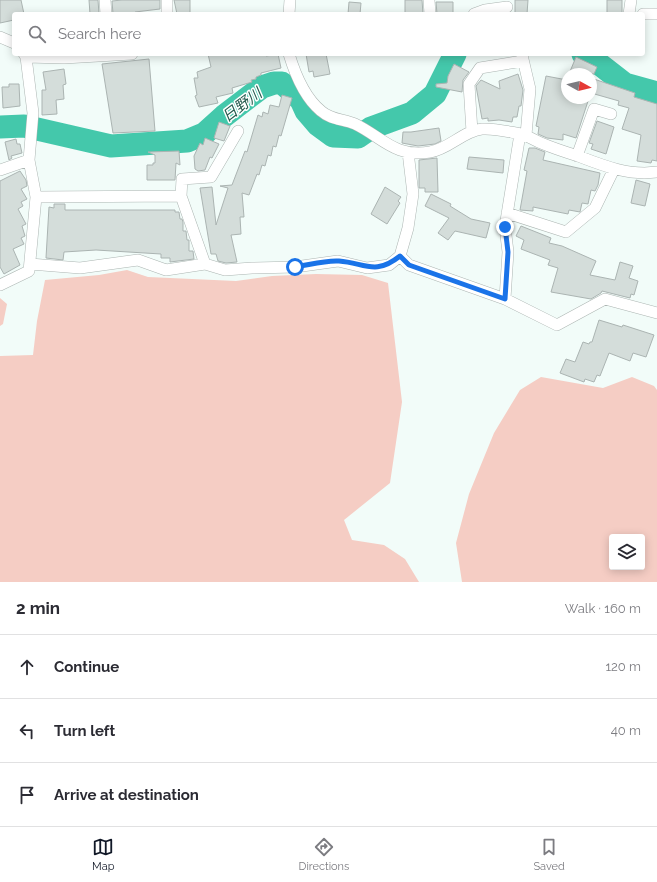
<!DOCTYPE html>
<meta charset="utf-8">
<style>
:root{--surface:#fff;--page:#f7f7f7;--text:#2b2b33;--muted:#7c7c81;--line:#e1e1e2;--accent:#111827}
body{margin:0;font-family:Raleway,"Noto Sans JP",sans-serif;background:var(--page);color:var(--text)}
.controls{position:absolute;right:12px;bottom:12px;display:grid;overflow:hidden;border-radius:4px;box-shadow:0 2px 10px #0003}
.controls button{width:36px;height:36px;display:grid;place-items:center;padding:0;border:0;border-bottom:1px solid var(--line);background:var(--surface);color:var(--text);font:20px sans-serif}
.compass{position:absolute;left:561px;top:68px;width:36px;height:36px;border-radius:50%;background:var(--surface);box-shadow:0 2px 10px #0003;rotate:98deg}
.stop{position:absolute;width:12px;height:12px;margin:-9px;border:3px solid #1a73e8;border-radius:50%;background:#fff}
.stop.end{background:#1a73e8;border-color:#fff;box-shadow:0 1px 4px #0008}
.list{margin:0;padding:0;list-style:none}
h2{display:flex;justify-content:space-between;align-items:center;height:52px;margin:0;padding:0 16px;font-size:17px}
h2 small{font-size:13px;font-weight:400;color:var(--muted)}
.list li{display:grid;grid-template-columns:26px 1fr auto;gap:12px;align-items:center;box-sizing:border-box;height:64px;padding:0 16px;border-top:1px solid var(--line)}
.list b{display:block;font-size:15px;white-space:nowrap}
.list em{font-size:13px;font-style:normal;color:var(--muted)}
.icon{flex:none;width:22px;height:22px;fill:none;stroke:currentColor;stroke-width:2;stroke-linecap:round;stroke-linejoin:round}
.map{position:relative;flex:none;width:657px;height:582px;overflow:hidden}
.search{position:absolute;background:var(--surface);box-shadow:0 2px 10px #0003;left:12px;right:12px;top:12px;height:44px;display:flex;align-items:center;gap:10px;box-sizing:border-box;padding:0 14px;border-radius:4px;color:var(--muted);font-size:15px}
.sheet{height:244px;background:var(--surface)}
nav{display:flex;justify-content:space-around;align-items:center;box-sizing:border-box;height:56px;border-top:1px solid var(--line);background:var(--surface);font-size:11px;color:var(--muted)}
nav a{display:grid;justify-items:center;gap:2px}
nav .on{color:var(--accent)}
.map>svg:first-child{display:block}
</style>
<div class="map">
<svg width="657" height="582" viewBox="0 0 657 582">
<rect width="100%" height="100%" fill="#f2fcf9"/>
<!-- green -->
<path fill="#f5cdc4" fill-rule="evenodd" d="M127,270L148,277L236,281L272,276L316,274L362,275L388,283L402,402L390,483L344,520L352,540L384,545L405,559L419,582H0V356L33,355L37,321L45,280L99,275Z
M0,298L7,304L3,324L0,326Z
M541,377L603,388L632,377L654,386L657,390V582H462L456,543L469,494L494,433L520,390ZM612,537H642V567H612Z"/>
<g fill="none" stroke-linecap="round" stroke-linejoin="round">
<!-- river -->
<path stroke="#44c8ab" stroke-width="23" d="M583,54L598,63L625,84L657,93
M0,127L24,126L111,146L187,141L204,134L224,116L262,87L274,83H282L301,100L306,111L318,125L333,136L358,137L371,128L412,113L435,94L455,54"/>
</g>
<!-- building -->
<path fill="#d4ddda" stroke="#abb4b2" d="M0,0H21L24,14H14V20L0,23Z
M89,0H98L99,14H90Z
M122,0H160V9L135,12L136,14H113L112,1Z
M174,0H190V14H177Z
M405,0H422L423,14H405Z
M515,0H528L527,14H515Z
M607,0H622V13H607Z
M349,2L361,3L360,14H348Z
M436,2H453V13L437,14Z
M208,54H265L266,56L278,54L281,68L261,73V75L256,77V79L251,80L252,82L232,88L233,93L216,97L218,103L199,107L195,96L197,95L194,78H198L197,72L211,67Z
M306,54H326L330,74L314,77L313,71L309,72Z
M576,57L597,67L594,74H569Z
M149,59L155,131L113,133L102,64Z
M454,64L469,72L463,80L462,92L436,87V84L447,83L448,76Z
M64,69L66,84L63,85L64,99L56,100L57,114L42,115V90H46L43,72Z
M518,74L523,90L521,106H519L517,117H513L512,122L499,120L488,121V118L482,119L476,86L481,80L500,89L499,81Z
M546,76L567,80V98H589L576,138L563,134V140L547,138L538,134L539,127L536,126Z
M591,78L635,93L634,97L657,104V161L652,160L651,163L637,161L641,135L622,129L629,108L618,105L619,101L591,93Z
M9,84H19L20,106L3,108L2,87H9Z
M282,95L292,98L281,136L279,135L276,147L273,146L271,156L268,155L265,166L262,165L259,175L257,174L249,195L242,193L244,217H240L241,234L231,235L237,262L226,263L218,261L216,254H211L200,188L212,187L216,225L228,188L220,186L232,185L245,151L247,152L258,115L262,117L263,112L268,114L270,105L279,107Z
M597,121L614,127L606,154L591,149L593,144L589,143Z
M219,122L230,126L224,141L214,138Z
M439,128L441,141L435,144L418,146L402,143L403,132H411Z
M205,138L219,144L212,158L210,157L205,170L198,171L195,169L194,156L200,143L203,145Z
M16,139L17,144H20L22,153L11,156L12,158L9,160L5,142Z
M529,148H535L545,152L543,160L600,173L598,185L595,191L591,190L588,204L582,203L580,212L569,210L568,214L533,207V211L520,210L527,171L524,170Z
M179,151L180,165L176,163L175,180H147V165H153V163H155V155L148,152Z
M469,157L504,160L503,173L467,169Z
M437,158L438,192H425V188H419V160Z
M20,171L26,180L27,186L21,189L27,199L21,202L23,206L18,209L26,224L22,226L25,236L21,238L24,244L13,249L20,265L4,274L0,267V181Z
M636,180L650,184L645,206L631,203Z
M385,187L401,197L398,201L400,203L387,224L371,214Z
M431,194L451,204L450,206L471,219L490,223L486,238L455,231L448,240L438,233L449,218L425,206Z
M54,204H65V210H175V212H179L180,219H182L183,222V231H186L187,240H189V251H193L194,259L170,262V258H161V254L96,250L64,252L63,260L46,258L49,207L54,208Z
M521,226L551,238L549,243L562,246L596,261L590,275L615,280L620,262L633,266L629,278L638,281L634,295L631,294L630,298L602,291L601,293L591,299L551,292L558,268L548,265L550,260L521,249L524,240L516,236Z
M599,320L622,327L623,325L654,335L646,357L633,353L630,361L609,353L600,376L597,375L594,382L585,379L584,382L560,373L566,359L575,362L583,342L589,344L590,342H592Z"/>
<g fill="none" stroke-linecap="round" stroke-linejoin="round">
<!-- minor casing -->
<g stroke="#acb5b2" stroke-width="12">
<path id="minor" d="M105,0L106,14
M167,0V14
M429,0L430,14
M289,14L290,0
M474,14L485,10L507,7
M629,14L631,0
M643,14H657
M0,37L14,43
M24,54L26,57L64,58L132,54
M289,54C295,74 304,97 321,111C331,120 344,119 355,124C382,137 395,158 430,152C449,149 463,131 482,129C495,128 509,132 521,134C528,136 534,140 541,143C553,148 565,152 578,156C604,166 629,176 657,172
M522,55L530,89L526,135
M472,132L469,84L480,68L523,61
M577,156L594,109L611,114
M0,170L29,160
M36,197L181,196
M507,213L566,232L595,208L614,169
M400,256L409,265L505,299L557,325L605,299L657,313
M30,264L80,268L138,260L166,270L205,264L225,270L252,268L295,267L338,261L367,268L389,265L400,256L408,228L413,194L408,152
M205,264L181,196L182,179L211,177L238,131
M0,285L29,271L36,197L29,160L33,113L26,57
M505,299L508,252L505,227L520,134"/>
</g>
<!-- minor -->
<use href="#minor" stroke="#fff" stroke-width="11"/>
</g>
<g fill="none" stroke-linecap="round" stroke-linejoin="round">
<!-- route -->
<path stroke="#1a73e8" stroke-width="5" d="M295,267C309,265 325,260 339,261C365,263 375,276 400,256L409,265L505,299L508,252L505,227"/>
</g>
<g text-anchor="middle" stroke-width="3" stroke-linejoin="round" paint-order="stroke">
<!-- water labels -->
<g font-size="15" font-style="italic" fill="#265b4e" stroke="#fff">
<text transform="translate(242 105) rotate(-37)" y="5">日野川</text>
</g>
</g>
</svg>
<div class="controls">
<button><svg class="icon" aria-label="layers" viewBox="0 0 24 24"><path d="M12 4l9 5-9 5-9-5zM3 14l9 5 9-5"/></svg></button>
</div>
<svg class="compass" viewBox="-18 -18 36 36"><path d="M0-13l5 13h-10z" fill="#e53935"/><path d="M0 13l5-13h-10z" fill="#7c7c81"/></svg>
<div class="stop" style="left:295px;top:267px"></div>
<div class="stop end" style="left:505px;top:227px"></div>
<div class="search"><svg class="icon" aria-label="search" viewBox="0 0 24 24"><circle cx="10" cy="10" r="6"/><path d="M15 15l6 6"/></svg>Search here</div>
</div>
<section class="sheet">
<h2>2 min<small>Walk · 160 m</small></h2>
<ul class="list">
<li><svg class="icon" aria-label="ahead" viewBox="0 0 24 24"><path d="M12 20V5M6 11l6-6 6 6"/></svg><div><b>Continue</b></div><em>120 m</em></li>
<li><svg class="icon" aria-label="left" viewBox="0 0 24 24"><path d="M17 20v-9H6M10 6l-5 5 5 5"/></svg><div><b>Turn left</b></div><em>40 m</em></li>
<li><svg class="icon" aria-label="arrive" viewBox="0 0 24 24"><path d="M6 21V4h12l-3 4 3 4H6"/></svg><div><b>Arrive at destination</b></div></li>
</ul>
</section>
<nav>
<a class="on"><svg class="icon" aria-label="map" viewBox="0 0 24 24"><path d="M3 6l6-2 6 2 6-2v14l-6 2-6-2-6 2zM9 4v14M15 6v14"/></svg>Map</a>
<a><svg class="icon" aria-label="directions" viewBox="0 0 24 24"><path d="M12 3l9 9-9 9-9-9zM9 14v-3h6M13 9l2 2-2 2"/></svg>Directions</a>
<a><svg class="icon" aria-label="saved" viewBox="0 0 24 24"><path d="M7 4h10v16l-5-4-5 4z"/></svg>Saved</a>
</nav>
